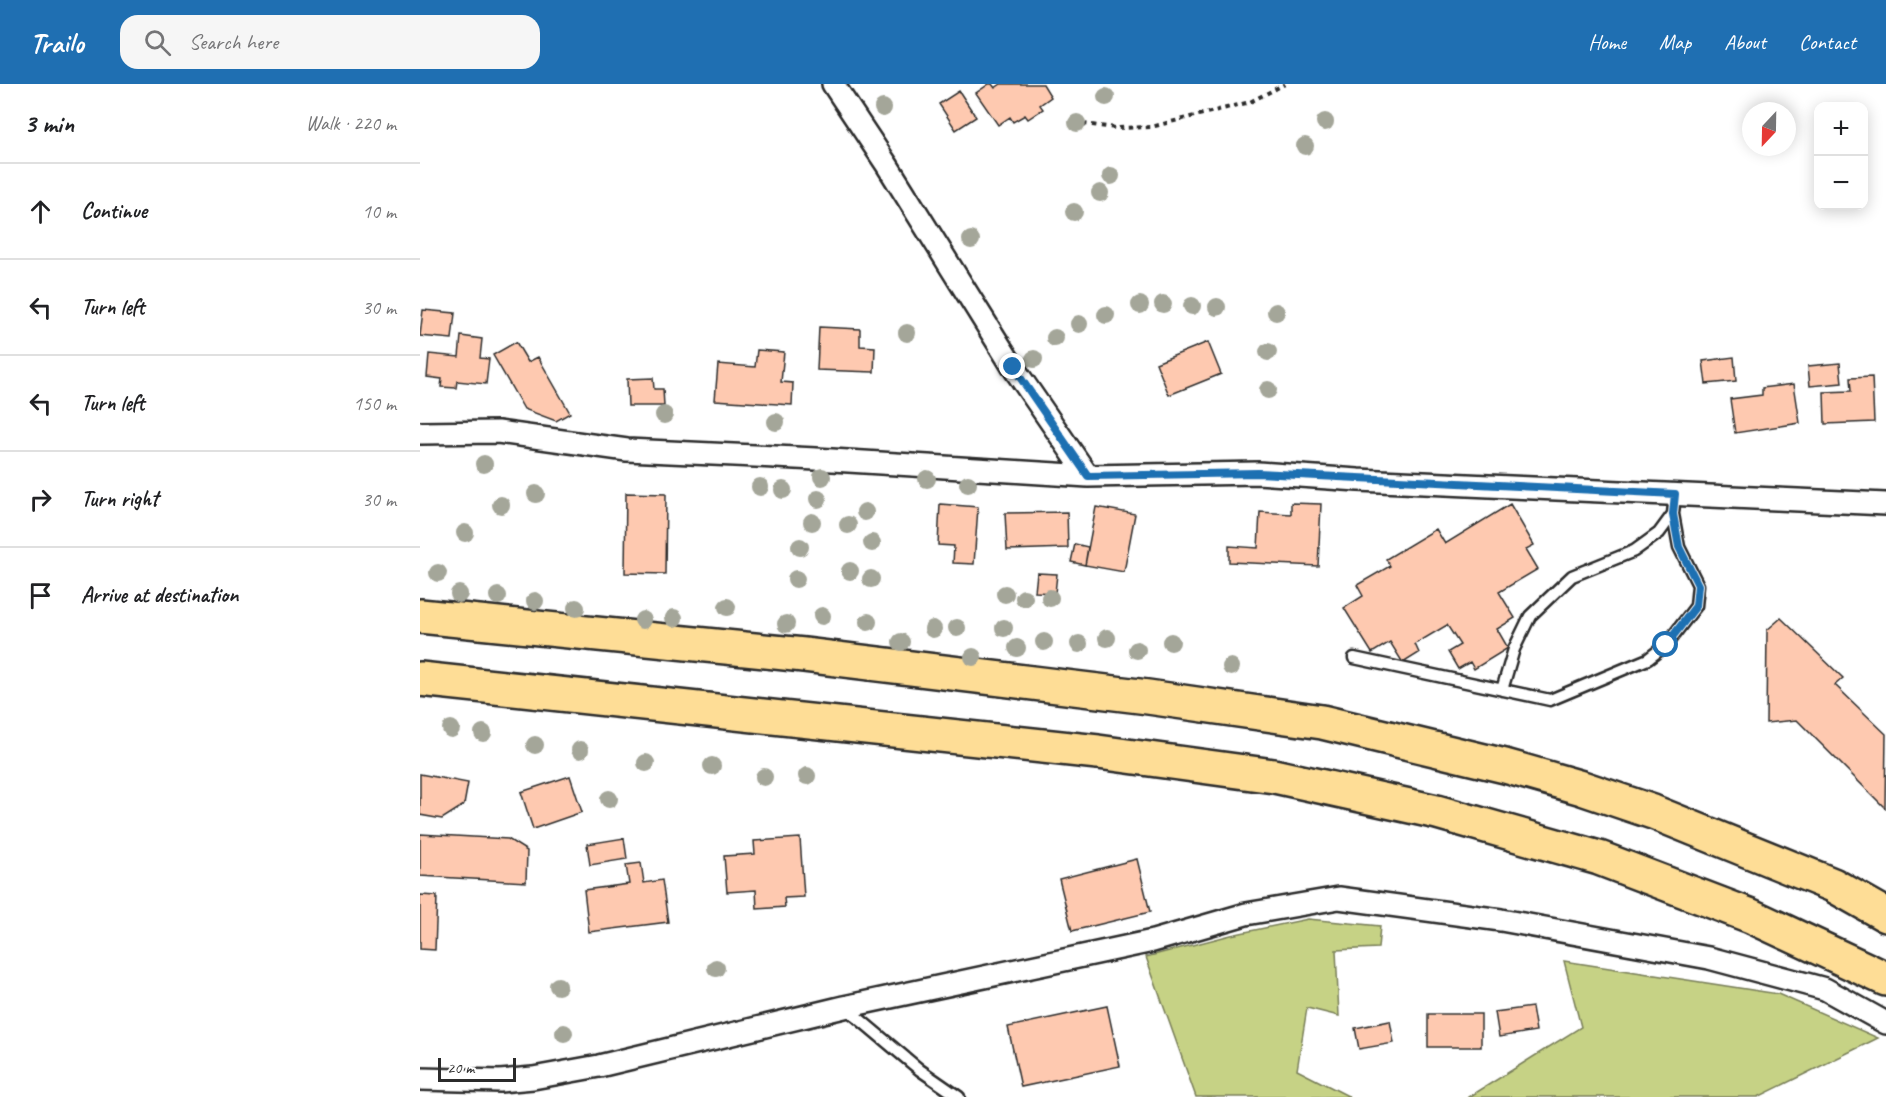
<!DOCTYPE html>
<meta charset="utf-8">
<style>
:root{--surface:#fff;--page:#f6f6f6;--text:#202124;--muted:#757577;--line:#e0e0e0;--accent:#1f6fb2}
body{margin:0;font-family:Caveat,sans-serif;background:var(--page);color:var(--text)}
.controls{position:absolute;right:18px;top:18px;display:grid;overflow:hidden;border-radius:12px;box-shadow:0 3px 15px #0003}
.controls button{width:54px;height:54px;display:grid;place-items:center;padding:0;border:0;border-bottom:2px solid var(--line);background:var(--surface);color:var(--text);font:30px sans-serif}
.compass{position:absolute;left:1322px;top:18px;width:54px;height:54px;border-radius:50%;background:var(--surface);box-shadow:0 3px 15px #0003;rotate:202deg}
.scale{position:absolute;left:18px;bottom:15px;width:78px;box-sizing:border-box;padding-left:6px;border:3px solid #2b2b2b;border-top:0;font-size:16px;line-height:21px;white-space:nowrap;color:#2b2b2b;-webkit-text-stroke:4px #fff;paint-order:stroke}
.stop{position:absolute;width:18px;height:18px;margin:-14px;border:4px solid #1f6fb2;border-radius:50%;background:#fff}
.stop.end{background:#1f6fb2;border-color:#fff;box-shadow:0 2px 6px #0008}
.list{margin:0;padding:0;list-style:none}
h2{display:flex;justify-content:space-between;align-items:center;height:78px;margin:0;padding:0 24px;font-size:26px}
h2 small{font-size:20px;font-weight:400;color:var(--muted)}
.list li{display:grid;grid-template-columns:39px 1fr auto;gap:18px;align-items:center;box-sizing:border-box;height:96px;padding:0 24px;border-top:2px solid var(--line)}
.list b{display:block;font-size:22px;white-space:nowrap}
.list em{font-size:20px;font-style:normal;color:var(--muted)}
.icon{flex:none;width:33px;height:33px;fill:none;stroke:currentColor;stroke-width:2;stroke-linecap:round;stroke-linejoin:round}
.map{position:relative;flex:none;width:1466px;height:1013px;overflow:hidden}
header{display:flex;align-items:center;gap:36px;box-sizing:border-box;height:84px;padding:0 30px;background:var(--accent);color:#fff}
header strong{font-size:28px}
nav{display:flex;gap:33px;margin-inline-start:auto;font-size:21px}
.search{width:420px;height:54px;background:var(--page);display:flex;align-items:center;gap:15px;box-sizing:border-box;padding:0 21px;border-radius:18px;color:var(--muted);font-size:22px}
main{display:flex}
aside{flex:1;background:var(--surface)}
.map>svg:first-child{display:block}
</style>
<header>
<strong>Trailo</strong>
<div class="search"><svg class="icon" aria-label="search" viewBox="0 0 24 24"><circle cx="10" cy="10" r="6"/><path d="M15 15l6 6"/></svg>Search here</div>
<nav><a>Home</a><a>Map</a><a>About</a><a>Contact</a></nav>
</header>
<main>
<aside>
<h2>3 min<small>Walk · 220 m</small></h2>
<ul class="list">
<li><svg class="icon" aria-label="ahead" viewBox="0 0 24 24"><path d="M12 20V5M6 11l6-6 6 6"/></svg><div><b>Continue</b></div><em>10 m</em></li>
<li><svg class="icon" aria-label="left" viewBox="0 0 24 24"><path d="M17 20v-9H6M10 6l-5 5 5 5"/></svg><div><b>Turn left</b></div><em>30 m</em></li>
<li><svg class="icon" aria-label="left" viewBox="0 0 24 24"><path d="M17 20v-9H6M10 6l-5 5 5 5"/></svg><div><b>Turn left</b></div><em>150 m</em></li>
<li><svg class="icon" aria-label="right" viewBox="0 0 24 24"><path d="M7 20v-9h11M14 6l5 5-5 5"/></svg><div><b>Turn right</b></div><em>30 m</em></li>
<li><svg class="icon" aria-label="arrive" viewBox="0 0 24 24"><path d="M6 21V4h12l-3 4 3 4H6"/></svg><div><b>Arrive at destination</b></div></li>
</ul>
</aside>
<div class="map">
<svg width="1466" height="1013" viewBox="0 0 1466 1013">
<rect width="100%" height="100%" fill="#fff"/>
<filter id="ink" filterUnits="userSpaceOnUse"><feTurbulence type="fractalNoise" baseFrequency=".0167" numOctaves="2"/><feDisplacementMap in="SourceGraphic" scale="12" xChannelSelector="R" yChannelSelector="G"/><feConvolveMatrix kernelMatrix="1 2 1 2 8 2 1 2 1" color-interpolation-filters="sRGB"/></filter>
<g filter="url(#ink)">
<!-- green -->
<path fill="#c6d285" stroke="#787e58" stroke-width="1.5" d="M888,835L960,842L958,864L916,866L919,932L887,924L877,986L930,1013H776L726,873L811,851Z
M1144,877L1358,910L1458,954L1338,1013H1049L1161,943Z"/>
<!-- building -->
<path fill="#fec9b0" stroke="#2b2b2b" stroke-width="1.5" d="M569,0H572L575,4L581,0H623L631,13L620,21L623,25L608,35L605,31L593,38L590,33L578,41L556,9Z
M539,7L556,33L536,46L519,20Z
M3,226L35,229L32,255L0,252Z
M399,243L440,245V262L455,263L454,288L397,286Z
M41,252L62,255L60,274L69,275L66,300L37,297L36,304L21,303L22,295L7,293L9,270L39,273Z
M96,258L108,278L118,273L150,329L136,337L104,325L73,271Z
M788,258L801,290L749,311L736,279Z
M337,266L364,268L361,298L373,299L372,321L295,316L298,280L335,283Z
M1314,273L1316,297L1286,300L1283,277Z
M1420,279L1422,299L1390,302L1388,282Z
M1452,293L1454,338L1405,340L1404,308L1431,307L1430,294Z
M233,294L234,305H243L244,322H208L207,295Z
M1374,300L1380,339L1315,349L1310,315L1342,311V304Z
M206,409L246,410L245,490L205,489Z
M871,419L901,420L898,482L809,478V462L838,464L840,428L871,430Z
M520,420L558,423L554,480L533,479L534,462L518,461Z
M1090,420L1114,461L1106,465L1118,485L1079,508L1095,534L1077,545L1088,564L1054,585L1050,578L1038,585L1028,568L1040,561L1027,541L995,560L999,569L983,579L970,558L952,569L924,524L943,512L937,501L970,482L966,475L1016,445L1025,460Z
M676,423L715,430L704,488L665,481Z
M647,428L648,464L587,466L585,429Z
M655,460L668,463L665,481L651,478Z
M617,489L637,490L635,509L615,508Z
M1361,534L1423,594L1415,601L1466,650L1465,724L1377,636L1346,639L1347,546Z
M0,690L48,699L44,721L22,735L0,731Z
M150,692L162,728L113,745L101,708Z
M0,750L88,755L107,767L106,798L0,792Z
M204,754L207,775L170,781L167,760Z
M380,754L384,813L364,814L365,823L337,825L336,806L307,808L304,772L335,770L334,757Z
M717,775L730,828L652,847L639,795Z
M221,779L224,799L242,796L248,838L169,848L164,806L209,800L206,781Z
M0,811L17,812L15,866L0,865Z
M687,922L700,982L601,1003L588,943Z
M1112,923L1116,947L1079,953L1075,928Z
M1008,930H1061V963H1008Z
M970,937L974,959L939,965L935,944Z"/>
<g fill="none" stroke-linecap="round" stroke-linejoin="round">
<!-- lane casing -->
<g stroke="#2b2b2b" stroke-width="15">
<path id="lane" d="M934,574L1130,616L1228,575L1246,561L1276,522L1278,501L1259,463L1253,430L1255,410
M1082,606L1094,565L1110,532L1152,492L1214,467L1239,449L1253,430
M425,923L500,986L539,1013"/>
</g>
<!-- street casing -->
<g stroke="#2b2b2b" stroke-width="26">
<path id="street" d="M413,0L467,81L593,283L668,392
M0,349L78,348L207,366L396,375L668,392L838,389L938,396L1466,420
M0,995L80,997L113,994L179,982L424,923L733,857L826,830L919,814L1081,836L1289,874L1405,905L1466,939"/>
</g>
<!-- highway casing -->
<g stroke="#2b2b2b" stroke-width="38">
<path id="highway" d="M0,532L384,571L728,613L902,638L1085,682L1162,704L1233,728L1413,801L1466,831
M0,595L678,668L854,692L1017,728L1179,774L1331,832L1466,895"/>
</g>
<!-- path -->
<path stroke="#2b2b2b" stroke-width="4" stroke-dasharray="4.5 4.5" stroke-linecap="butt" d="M663,40L696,44L731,43L830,18L865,0"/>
<!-- lane -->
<use href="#lane" stroke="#fff" stroke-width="10"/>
<!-- street -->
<use href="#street" stroke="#fff" stroke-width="21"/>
<!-- highway -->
<use href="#highway" stroke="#fedd96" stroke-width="33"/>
</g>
<!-- trees -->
<g fill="#a4a699">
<circle cx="686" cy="13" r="9"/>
<circle cx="463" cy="24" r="9"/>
<circle cx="905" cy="38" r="9"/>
<circle cx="657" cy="39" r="9"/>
<circle cx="885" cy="62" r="9"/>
<circle cx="691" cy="92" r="9"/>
<circle cx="680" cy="109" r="9"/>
<circle cx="654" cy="128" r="9"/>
<circle cx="551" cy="156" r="9"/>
<circle cx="743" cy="220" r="9"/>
<circle cx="720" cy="221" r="9"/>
<circle cx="772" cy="222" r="9"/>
<circle cx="797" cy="223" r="9"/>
<circle cx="856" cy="228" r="9"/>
<circle cx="686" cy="231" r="9"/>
<circle cx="659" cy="240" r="9"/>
<circle cx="487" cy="249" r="9"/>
<circle cx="635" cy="254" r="9"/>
<circle cx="848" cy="268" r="9"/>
<circle cx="614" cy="275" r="9"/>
<circle cx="848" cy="306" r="9"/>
<circle cx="244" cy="331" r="9"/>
<circle cx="356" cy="338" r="9"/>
<circle cx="64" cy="380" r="9"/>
<circle cx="402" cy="393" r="9"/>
<circle cx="507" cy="395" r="9"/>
<circle cx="548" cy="400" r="9"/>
<circle cx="340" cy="403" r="9"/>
<circle cx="363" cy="406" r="9"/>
<circle cx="116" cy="410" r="9"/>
<circle cx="398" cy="415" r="9"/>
<circle cx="81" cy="421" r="9"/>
<circle cx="445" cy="428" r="9"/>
<circle cx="392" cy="438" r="9"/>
<circle cx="428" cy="441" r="9"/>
<circle cx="45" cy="449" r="9"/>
<circle cx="452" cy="459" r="9"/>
<circle cx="380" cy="463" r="9"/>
<circle cx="430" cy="487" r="9"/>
<circle cx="18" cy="489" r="9"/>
<circle cx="376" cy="495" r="9"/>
<circle cx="451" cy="495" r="9"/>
<circle cx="39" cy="510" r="9"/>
<circle cx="585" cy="510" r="9"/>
<circle cx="78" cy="512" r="9"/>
<circle cx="604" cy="514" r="9"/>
<circle cx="630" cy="514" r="9"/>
<circle cx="115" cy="517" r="9"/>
<circle cx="307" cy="523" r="9"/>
<circle cx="156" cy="524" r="9"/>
<circle cx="402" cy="532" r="9"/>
<circle cx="254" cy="534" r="9"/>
<circle cx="223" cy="536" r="9"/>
<circle cx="448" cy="538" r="9"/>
<circle cx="366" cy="540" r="9"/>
<circle cx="537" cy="544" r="9"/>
<circle cx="584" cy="544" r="9"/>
<circle cx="513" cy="545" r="9"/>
<circle cx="687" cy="554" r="9"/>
<circle cx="481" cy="558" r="9"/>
<circle cx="624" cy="558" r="9"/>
<circle cx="751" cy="558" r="9"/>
<circle cx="659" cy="560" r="9"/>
<circle cx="597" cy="564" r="9"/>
<circle cx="717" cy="566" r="9"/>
<circle cx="553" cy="573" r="9"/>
<circle cx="811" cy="583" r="9"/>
<circle cx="31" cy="645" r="9"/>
<circle cx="63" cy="649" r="9"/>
<circle cx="115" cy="661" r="9"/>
<circle cx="160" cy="666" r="9"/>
<circle cx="226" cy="679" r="9"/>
<circle cx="292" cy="682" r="9"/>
<circle cx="387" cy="692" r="9"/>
<circle cx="344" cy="693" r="9"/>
<circle cx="189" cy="715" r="9"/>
<circle cx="296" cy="884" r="9"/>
<circle cx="138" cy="902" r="9"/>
<circle cx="144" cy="949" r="9"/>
</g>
</g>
<g fill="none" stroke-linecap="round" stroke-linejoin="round" filter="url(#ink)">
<!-- route -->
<path stroke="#1f6fb2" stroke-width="8" d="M593,283L668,392L838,389L1255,410L1253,430L1259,463L1278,501L1276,522L1246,561"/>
</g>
</svg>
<div class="controls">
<button>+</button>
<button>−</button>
</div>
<svg class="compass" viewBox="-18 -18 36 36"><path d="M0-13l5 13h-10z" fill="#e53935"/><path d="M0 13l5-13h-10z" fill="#757577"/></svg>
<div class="scale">20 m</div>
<div class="stop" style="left:1246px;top:561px"></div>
<div class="stop end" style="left:593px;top:283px"></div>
</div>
</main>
